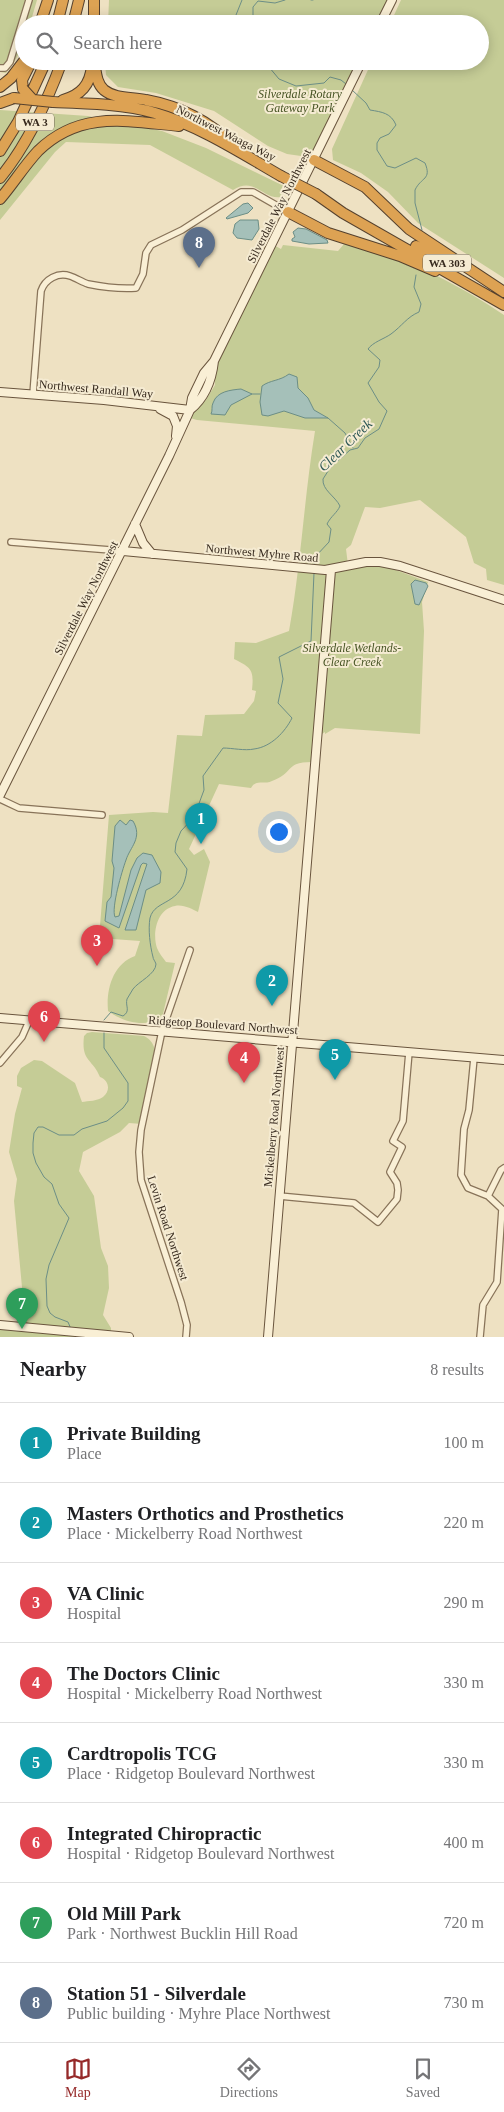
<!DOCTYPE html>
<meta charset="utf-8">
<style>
:root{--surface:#fff;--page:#f2f2f2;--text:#202124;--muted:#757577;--line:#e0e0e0;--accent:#962a2a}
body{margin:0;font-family:"Times New Roman",serif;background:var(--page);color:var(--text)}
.you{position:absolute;left:278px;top:831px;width:18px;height:18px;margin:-12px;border:4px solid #fff;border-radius:50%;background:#1a73e8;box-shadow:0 0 0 8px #1a73e833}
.badge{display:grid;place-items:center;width:32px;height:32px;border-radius:50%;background:var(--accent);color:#fff;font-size:16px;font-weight:700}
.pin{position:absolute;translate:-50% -41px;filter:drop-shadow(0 1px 2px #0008)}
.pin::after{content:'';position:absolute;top:26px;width:18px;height:15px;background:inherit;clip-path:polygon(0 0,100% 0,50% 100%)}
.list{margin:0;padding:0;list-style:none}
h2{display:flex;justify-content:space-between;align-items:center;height:65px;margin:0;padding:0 20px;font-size:21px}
h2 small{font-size:16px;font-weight:400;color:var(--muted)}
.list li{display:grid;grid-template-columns:32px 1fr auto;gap:15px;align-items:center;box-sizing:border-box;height:80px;padding:0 20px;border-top:1px solid var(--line)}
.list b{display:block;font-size:19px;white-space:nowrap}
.list p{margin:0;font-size:16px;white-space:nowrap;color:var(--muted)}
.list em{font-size:16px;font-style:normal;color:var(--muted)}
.icon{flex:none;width:28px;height:28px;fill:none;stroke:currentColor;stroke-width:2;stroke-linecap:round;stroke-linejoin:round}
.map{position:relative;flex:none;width:504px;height:1337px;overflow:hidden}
.search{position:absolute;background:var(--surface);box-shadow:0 2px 12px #0003;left:15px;right:15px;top:15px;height:55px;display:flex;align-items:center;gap:12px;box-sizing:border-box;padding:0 18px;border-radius:28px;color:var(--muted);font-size:19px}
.sheet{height:705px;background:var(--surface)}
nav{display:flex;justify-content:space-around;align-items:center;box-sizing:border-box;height:70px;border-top:1px solid var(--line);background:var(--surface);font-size:14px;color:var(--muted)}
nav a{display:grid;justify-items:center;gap:2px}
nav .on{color:var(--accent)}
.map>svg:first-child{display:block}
</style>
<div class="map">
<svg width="504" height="1337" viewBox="0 0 504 1337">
<rect width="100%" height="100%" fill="#eee1c2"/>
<!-- green -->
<path fill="#c5cc96" d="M0,0H37L30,24H24C24,45 20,56 6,73L0,72Z
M109,0H392L380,24H108Z
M401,0H504V278L418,223L388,192L361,173L333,160L332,149L372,61H480V24H390Z
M105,61H362L317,154L306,148L301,156L287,154L268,146L214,111L156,93L118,87L106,75Z
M0,110L88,116L162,131L206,148L288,188L281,197C263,200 255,176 233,190L150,145L66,142L55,152L0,220Z
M272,244L281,249L283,245L338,251L344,244C355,246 367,248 378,251C417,263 470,292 504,315V585L487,580L486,569L474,563L466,537L420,500L380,508L365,507L351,545L346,549L348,565L393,564V569L428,582L422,602L424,631L420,734L335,728L325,734V732L317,737L315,762C284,761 295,773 272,781C264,785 256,779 251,788L219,784L189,849L194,855L204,849L210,862L198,912C192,909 183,904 175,906C157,909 152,933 157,948C159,953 163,958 166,962L175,963L162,1018C145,1028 123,1022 108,1011C106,989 113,964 135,956L140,941L99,938L109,815L153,812L168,813L177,735L202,736L205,715L244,714L254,701L256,691L252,690C254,670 252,668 234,659L235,642L256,643L289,631C301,565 304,498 315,431L197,420L187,417L190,410L206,400L215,385L214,361Z
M92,1032L144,1036C148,1038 152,1041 154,1047C159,1068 147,1102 142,1124L129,1123L120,1132L83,1152L79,1171L94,1196L101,1248L108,1266L109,1288L103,1315L111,1328V1335L86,1333L85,1337H0V1325L23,1327L25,1318L20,1315L19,1302L23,1298L14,1201L17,1179L9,1152L15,1114L22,1088L17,1086V1076L21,1068L34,1060L42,1061L75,1083L82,1102C88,1101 98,1101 103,1097C111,1091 109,1080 100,1077C92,1058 81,1062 84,1036L87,1033Z"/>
<!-- water -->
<path fill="#a5c0b9" stroke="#6c8e86" d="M248,203L253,208L248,213L227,219L226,218L243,204Z
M240,220H258L259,229L252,240L237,238L233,233L235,224Z
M298,228L306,229L327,240L328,243L309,244L292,241V239L295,237L293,232Z
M289,374L297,377L298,388L308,398L314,410L328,418H305L284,411L268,416L262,415L260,402L262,386C270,380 280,381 289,374Z
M241,389L252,394L231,405L225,415L211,414C213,410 211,407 213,403C217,391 231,390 241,389Z
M415,580L426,583L428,586L419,605L415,604L411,584Z
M120,820L126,825L130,820L133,821C143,838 130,847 126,860C122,871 111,908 115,917L119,916L131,870L137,858L143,853L152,855L161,872L160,883L146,890L136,930H125L147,864L143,863L141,865L119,928L105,921L107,902L111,897L114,868L112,861L115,826Z"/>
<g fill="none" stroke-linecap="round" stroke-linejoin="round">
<!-- stream -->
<path stroke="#6c8e86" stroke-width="1" d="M311,0H313
M235,24L234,20L242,0
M253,24V7L258,1L275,3L285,0
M264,61L279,79L296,86L324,83L330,77L341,80L346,84
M352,90L366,103L370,110C382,112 391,113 396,125L389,134L380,138L377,143V150L387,166L395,168L416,158L425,163C432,180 421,177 415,190V203L422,230
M252,394H260
M328,418L345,433L353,448
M314,567L315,557L329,542L331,529L327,524C331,516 337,513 340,506C335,496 322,490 323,479L330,468L350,450L358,448L365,438L379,429L387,411L379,402L368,383L379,367L380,360L368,349C373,342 384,339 391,334C402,326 407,317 419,312L421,304L414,287L416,275
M104,1020L111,1012L123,1016C131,1011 125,1006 127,999C129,996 131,992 133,989C138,982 156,974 156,964C155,961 153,959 153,957C150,946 148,929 150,918C155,898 183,907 187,869L175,852L176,843L181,831L194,817L204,790L203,776L223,748C232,748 245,751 254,749C271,747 285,732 292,718L278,703L283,679L279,657L311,641L314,573
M71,1329L68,1322L55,1317L50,1313L47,1306L46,1279L49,1265L69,1218L59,1204L52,1184L44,1177L36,1163L33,1153V1143L34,1133L38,1127H43L59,1135H74L82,1129L107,1121L123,1108L128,1101V1083L104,1048V1033"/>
<!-- street casing -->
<g stroke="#887359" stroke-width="8">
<path id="street" d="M0,68H5L10,62L29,0
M33,394L41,291C45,279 58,272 70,276C76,278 82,282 88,284C103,287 122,289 136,288L143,274L146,253L151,245L182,230L241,192H253L288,212
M11,542L123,551
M0,799L19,808L102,815
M474,1058L469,1110L464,1129L461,1175L468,1188L488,1196L502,1209L497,1282L483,1305L480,1337
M0,1063L22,1037L29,1021
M279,1196L354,1203L378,1222L397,1199L398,1190L397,1183L390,1172L402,1147L393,1141L403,1121L409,1052
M488,1196L501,1170L504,1168
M186,1337L187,1325L181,1302L141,1180L139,1152L141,1130L162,1031L190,950"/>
</g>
<!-- secondary casing -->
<g stroke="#69543d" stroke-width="10">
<path id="secondary" d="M380,24L392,0
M0,392L104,400L190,410
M160,409L173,416L177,426L176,436
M190,410C205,398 212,379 214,361
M135,524L143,543L152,554
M123,551L325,570L366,562H380L400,566L504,600
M0,795L169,456L190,410L192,398L204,373L214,361L362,61
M0,1018L504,1060
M0,1325L129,1337
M268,1337L331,570"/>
</g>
<!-- highway casing -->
<g stroke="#55412e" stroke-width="12">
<path id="highway" d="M40,24L48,0
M57,24L63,0
M73,24L79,0
M94,24V0
M94,61C96,71 96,83 104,90C115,99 133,97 146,100C178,106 211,121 233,146
M0,87L11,78L24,61
M23,89L22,80L31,62
M63,100C81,95 90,85 92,66
M53,102C83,103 126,104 155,113C200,126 241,153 281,176
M0,103L14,98
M0,151L18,122L46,61
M314,160L365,187L409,229L504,292
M0,178C28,144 47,102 62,61
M316,194L343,213L504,305
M0,199C13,184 24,166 38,151C80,110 127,121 179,126
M288,212L328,233L400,256L435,271
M416,246L450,264"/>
</g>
<!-- street -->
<use href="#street" stroke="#f9efd5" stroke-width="5.5"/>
<!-- secondary -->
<use href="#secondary" stroke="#f9efd5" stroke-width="8"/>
<!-- highway -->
<use href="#highway" stroke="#dda253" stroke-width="10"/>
<!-- highway-bridge casing -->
<g stroke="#55412e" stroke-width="12" stroke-linecap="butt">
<path id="highway-bridge" d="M23,89L33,100
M14,98L53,102
M281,176L316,194"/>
</g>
<!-- highway-bridge -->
<use href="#highway-bridge" stroke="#dda253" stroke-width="10"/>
</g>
<g text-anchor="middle" stroke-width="4" stroke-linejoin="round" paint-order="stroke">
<!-- shield labels -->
<g fill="#f5ebd2" stroke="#706454" stroke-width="1">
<rect x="16" y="113.5" width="38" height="17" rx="4"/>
<rect x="423" y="254.5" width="48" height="17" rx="4"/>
</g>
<g font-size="11" font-weight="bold" fill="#372a1e">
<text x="35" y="126">WA 3</text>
<text x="447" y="267">WA 303</text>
</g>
<!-- park labels -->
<g font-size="12" font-style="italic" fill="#475424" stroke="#f5ebd2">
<text x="300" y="98">Silverdale Rotary<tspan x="300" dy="14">Gateway Park</tspan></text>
<text x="352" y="652">Silverdale Wetlands-<tspan x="352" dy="14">Clear Creek</tspan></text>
</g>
<!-- street labels -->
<g font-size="12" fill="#372a1e" stroke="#f5ebd2">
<text transform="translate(226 133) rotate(27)" y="4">Northwest Waaga Way</text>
<text transform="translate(279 206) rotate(-63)" y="4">Silverdale Way Northwest</text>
<text transform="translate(96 389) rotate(5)" y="4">Northwest Randall Way</text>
<text transform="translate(262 553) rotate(5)" y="4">Northwest Myhre Road</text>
<text transform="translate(86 598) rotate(-63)" y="4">Silverdale Way Northwest</text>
<text transform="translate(223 1025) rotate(4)" y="4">Ridgetop Boulevard Northwest</text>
<text transform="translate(274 1117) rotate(-85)" y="4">Mickelberry Road Northwest</text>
<text transform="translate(168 1228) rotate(72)" y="4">Levin Road Northwest</text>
</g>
<!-- water labels -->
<g font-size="14" font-style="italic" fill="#2d5755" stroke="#f5ebd2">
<text transform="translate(345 445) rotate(-44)" y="5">Clear Creek</text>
</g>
</g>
</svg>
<div class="you"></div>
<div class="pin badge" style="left:201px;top:844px;background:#0f9aa8">1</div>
<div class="pin badge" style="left:272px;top:1006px;background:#0f9aa8">2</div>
<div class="pin badge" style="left:97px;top:966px;background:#e0444e">3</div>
<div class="pin badge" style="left:244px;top:1083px;background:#e0444e">4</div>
<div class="pin badge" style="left:335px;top:1080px;background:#0f9aa8">5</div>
<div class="pin badge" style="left:44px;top:1042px;background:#e0444e">6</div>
<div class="pin badge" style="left:22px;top:1329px;background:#2e9e5b">7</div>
<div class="pin badge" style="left:199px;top:268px;background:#5c6f8a">8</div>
<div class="search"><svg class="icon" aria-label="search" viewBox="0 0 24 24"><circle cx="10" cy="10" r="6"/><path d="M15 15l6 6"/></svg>Search here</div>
</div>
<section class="sheet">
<h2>Nearby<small>8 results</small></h2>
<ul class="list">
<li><span class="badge" style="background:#0f9aa8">1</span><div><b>Private Building</b><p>Place</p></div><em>100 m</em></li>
<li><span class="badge" style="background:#0f9aa8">2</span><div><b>Masters Orthotics and Prosthetics</b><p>Place · Mickelberry Road Northwest</p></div><em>220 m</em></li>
<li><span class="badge" style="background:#e0444e">3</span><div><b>VA Clinic</b><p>Hospital</p></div><em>290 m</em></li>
<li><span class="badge" style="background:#e0444e">4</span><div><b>The Doctors Clinic</b><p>Hospital · Mickelberry Road Northwest</p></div><em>330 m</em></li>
<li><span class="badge" style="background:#0f9aa8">5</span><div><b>Cardtropolis TCG</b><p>Place · Ridgetop Boulevard Northwest</p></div><em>330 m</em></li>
<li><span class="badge" style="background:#e0444e">6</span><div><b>Integrated Chiropractic</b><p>Hospital · Ridgetop Boulevard Northwest</p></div><em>400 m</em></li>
<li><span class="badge" style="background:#2e9e5b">7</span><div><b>Old Mill Park</b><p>Park · Northwest Bucklin Hill Road</p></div><em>720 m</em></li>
<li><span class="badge" style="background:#5c6f8a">8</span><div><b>Station 51 - Silverdale</b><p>Public building · Myhre Place Northwest</p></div><em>730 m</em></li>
</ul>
</section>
<nav>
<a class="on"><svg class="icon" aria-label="map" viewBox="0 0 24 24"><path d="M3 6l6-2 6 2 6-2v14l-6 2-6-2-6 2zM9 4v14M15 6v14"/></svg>Map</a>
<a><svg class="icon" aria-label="directions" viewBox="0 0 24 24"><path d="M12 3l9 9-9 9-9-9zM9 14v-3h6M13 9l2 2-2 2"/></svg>Directions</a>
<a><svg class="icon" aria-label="saved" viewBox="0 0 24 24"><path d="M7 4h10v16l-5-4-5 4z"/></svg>Saved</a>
</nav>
